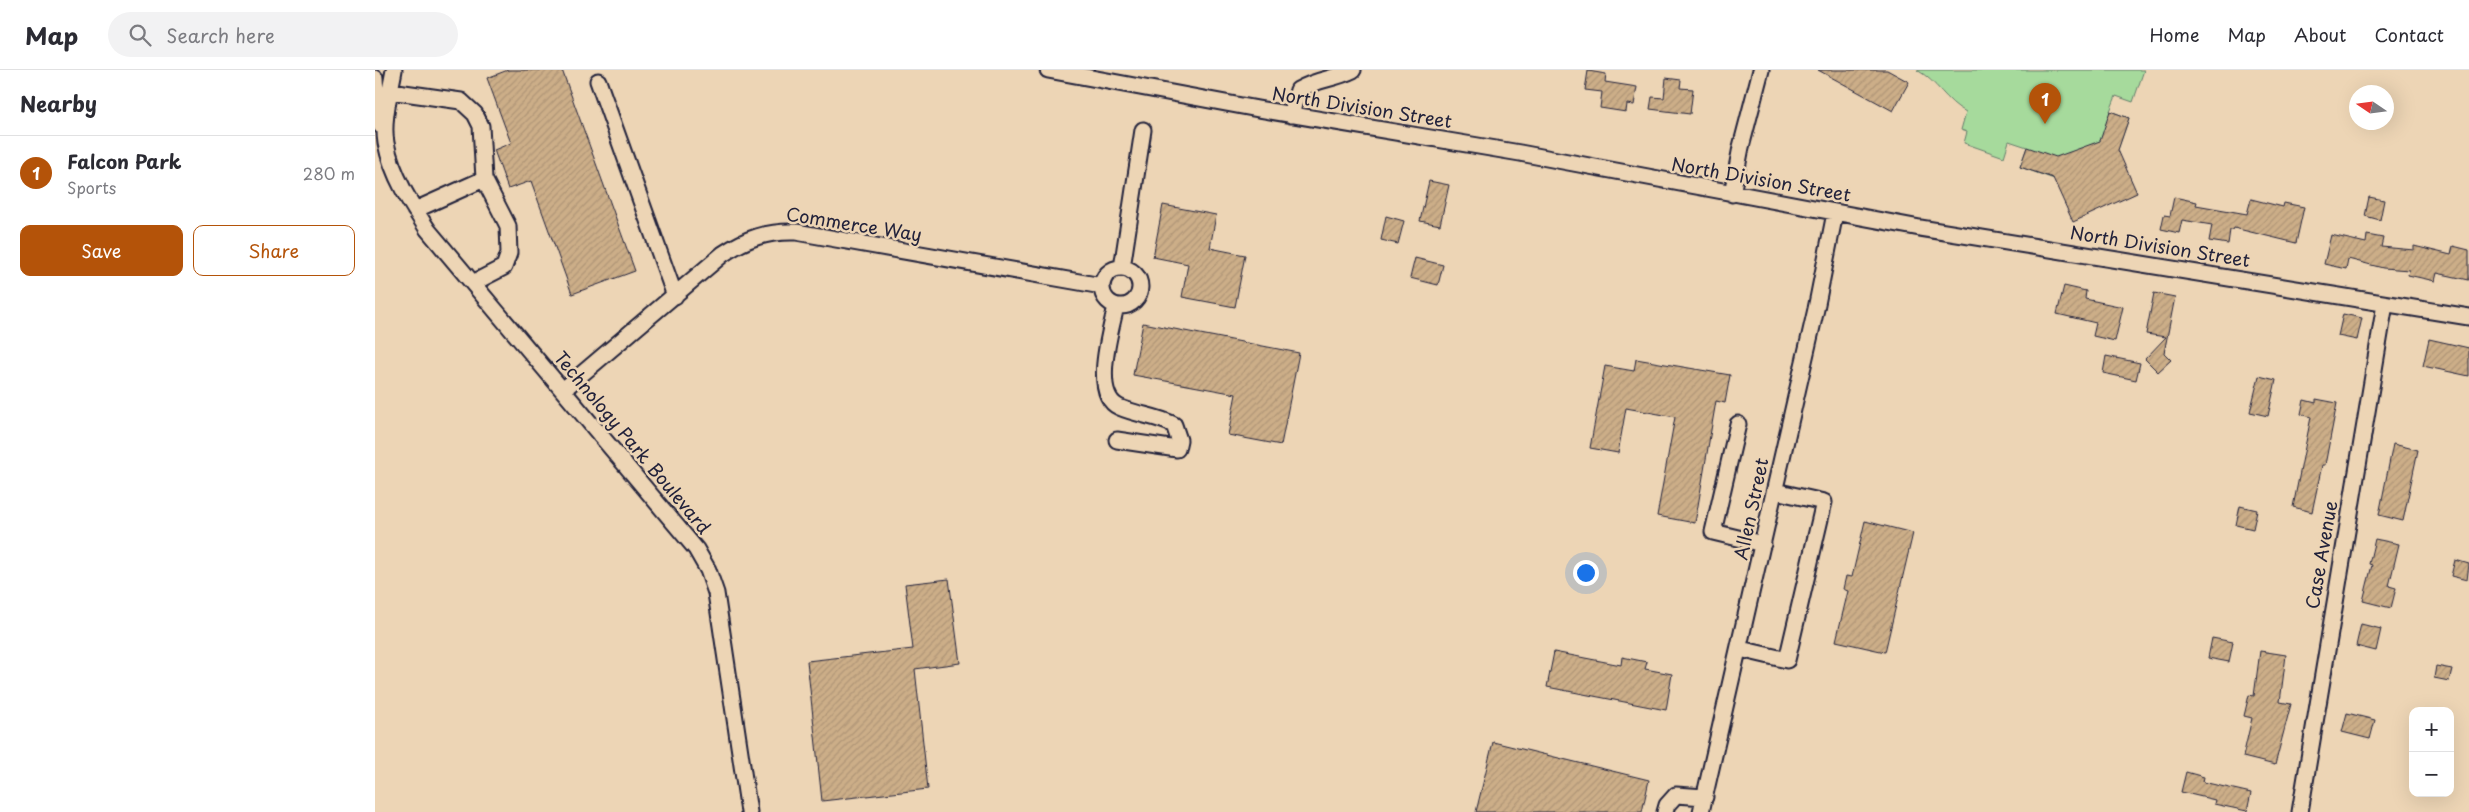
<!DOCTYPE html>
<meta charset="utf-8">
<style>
:root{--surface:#fff;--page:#f2f2f3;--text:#2b2b33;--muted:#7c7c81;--line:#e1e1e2;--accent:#b45309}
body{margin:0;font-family:"Playpen Sans",sans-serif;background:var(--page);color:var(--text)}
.controls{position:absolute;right:15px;bottom:15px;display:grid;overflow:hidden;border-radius:10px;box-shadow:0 5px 20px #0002}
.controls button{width:45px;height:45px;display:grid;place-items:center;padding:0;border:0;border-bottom:1px solid var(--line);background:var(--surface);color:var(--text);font:25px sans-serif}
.compass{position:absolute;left:1974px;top:15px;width:45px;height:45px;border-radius:50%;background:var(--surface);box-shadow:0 5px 20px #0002;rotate:283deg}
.you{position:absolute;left:1210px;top:502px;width:18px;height:18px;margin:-12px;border:4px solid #fff;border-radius:50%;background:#1a73e8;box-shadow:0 0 0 8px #1a73e833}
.badge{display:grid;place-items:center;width:32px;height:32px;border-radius:50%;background:var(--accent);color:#fff;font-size:16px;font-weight:700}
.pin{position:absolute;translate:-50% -41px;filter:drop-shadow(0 1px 2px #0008)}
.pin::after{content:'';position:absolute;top:26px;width:18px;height:15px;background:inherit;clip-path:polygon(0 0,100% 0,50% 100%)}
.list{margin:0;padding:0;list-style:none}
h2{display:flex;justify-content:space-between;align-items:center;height:65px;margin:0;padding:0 20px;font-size:21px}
h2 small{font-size:16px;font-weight:400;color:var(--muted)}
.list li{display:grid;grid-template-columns:32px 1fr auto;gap:15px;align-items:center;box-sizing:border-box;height:75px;padding:0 20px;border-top:1px solid var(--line)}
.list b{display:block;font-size:19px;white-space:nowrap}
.list p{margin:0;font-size:16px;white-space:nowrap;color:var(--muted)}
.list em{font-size:16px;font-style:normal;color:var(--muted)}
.actions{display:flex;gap:10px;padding:15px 20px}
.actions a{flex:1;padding:11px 0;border:1px solid var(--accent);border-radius:10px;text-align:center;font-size:18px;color:var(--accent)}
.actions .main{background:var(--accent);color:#fff}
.icon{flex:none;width:28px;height:28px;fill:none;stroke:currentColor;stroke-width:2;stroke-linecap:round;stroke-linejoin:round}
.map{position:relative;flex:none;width:2094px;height:742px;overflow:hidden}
header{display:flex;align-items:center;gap:30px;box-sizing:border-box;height:70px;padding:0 25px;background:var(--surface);border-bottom:1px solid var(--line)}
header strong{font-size:24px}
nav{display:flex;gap:28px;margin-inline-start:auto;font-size:18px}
.search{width:350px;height:45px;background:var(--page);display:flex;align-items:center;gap:12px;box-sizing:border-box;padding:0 18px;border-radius:28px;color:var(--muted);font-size:19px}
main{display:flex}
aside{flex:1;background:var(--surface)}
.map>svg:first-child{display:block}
</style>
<header>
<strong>Map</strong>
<div class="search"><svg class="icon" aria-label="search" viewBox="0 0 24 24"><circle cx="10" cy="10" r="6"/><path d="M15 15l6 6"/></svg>Search here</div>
<nav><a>Home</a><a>Map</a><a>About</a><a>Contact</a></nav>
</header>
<main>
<aside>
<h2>Nearby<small></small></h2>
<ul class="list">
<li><span class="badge">1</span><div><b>Falcon Park</b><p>Sports</p></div><em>280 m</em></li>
</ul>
<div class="actions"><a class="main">Save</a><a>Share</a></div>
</aside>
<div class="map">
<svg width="2094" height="742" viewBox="0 0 2094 742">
<defs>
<pattern id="building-hatch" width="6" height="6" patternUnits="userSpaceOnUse" patternTransform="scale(1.25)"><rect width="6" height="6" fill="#ccae88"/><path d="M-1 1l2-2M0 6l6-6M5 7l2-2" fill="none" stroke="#af9576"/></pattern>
</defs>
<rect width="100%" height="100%" fill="#edd5b5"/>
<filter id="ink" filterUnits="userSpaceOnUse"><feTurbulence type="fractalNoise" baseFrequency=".02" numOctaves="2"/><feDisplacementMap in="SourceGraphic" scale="10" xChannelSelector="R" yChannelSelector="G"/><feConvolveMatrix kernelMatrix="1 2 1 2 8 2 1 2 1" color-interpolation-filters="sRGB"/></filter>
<g filter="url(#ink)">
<!-- pitch -->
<path fill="#a6da9c" stroke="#647e6c" d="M1542,0H1769L1758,32L1741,26L1735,41L1754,48L1741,85L1682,110L1645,97L1652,77L1634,71L1629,87L1589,73L1592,62L1586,60L1591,42C1571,32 1562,11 1542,0Z"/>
<!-- building -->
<path fill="url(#building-hatch)" stroke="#22223b" d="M133,0H187L260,201L197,224L156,111L133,119L119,80L136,73L112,8Z
M1443,0H1512L1534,12L1518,41Z
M1213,1L1231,4L1230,12L1262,17L1259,35L1252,34L1251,42L1225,38L1227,22L1210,20Z
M1291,8L1306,10L1305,18L1318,19L1315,44L1275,39L1277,27L1289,28Z
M1735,41L1754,48L1743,80L1762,123L1698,152L1678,108L1645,97L1652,77L1681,87L1725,71Z
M1054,111L1074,115L1065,155L1045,151Z
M1799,127L1822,132L1821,135L1872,144L1876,129L1908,137L1909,133L1929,137L1921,173L1859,158L1858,160H1855L1853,174L1834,171L1837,155L1807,150L1804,163L1786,159L1789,145L1795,146Z
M1994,127L2009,130L2005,150L1990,146Z
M788,135L841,145L835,178L870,185L860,237L807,227L813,194L778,187Z
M1011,146L1029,151L1023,174L1006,170Z
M1956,165L1991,173L1992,165L2008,168L2006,177L2039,180V176L2076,185L2078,176L2094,180V210L2062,203L2060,211L2033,205L2034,200L2008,198L1973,189L1971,199L1949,194Z
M1040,188L1068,195L1063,215L1035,208Z
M1689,216L1711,221L1710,229L1748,237L1740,271L1718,266L1721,253L1682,244Z
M1779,223L1800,227L1789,283L1796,290L1783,302L1770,289L1791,267L1771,264Z
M1968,244L1987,248L1982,270L1963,266Z
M768,253L924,283L906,375L853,365L861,324L758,305Z
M2054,269L2094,278V306L2048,296Z
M1731,286L1765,293L1761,310L1728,303Z
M1261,289L1355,305L1350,333L1341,331L1320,453L1282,446L1300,347L1251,338L1243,383L1215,378L1230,296L1259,301Z
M1884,306L1901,310L1893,346L1875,342Z
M1941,329L1962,333L1950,395H1947L1937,442L1918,437L1936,347L1926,344L1929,330L1941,333Z
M2018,374L2043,380L2028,451L2004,445Z
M1865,436L1882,440L1878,459L1861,455Z
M1490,451L1538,463L1510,582L1461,571L1473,521L1468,519L1471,506L1477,507Z
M2000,469L2024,474L2014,516L2021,518L2016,538L1988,531L1997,495L1994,494Z
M2080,490L2094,494L2092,510L2076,506Z
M574,509L585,593L540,599L553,719L447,731L432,591L538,579L530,514Z
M1986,554L2006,559L2001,581L1981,576Z
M1837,568L1858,572L1854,592L1833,588Z
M1885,581L1911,585L1905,632L1916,634L1900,695L1868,687L1877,648L1869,646L1874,625L1879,626Z
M1179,582L1246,595L1247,587L1272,592L1270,599L1297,604L1291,640L1172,617Z
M2061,596L2077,599L2074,611L2059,608Z
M1972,643L2000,650L1995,669L1967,662Z
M1118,672L1274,710L1267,742H1101Z
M1811,702L1829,707L1828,712L1876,723L1872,741L1839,734L1840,730L1806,722Z"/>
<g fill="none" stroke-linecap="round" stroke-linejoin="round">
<!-- minor casing -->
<g stroke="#22223b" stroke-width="19">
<path id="minor" d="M19,0C15,23 7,50 11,73C17,105 36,134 53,160L321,479L333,500L341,523L374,742
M673,0L883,39L1145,83L1545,158L2094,247
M0,8L2,38L6,56
M223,11L300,226
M15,21L86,31L100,44L106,56L109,109L133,156L134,183L129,197L98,213
M916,45L923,20C943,8 958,10 978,0
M1357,124L1366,77L1386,0
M40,140L109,109
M727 217a19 19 0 1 1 38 0a19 19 0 1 1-38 0Z
M747,198L768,60
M741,236C736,260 716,324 744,337C762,345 782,346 799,355L804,370L802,379L742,370
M188,320L348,184C372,168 392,161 421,162L727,216
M1363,354L1338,462L1388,474
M1365,579L1412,590L1449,432L1400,421
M1290,742L1292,735L1301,725L1330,727
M1326,742L1441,239L1460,143
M1925,742L2010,234"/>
</g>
<!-- minor -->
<use href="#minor" stroke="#edd5b5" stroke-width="15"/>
</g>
</g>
<g text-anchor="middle" stroke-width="5" stroke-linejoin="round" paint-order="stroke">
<!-- street labels -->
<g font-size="18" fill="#22223b" stroke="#edd5b5">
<text transform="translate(987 38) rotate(9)" y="6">North Division Street</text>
<text transform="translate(1386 110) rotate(10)" y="6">North Division Street</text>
<text transform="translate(479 155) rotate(9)" y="6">Commerce Way</text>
<text transform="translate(1785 177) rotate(9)" y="6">North Division Street</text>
<text transform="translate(257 373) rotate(50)" y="6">Technology Park Boulevard</text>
<text transform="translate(1377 439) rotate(-78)" y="6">Allen Street</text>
<text transform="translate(1947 485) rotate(-80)" y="6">Case Avenue</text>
</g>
</g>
</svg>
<div class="controls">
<button>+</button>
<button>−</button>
</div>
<svg class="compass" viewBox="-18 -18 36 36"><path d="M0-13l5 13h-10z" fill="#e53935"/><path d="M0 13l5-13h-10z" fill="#7c7c81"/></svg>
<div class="you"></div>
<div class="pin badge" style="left:1670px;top:54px">1</div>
</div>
</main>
